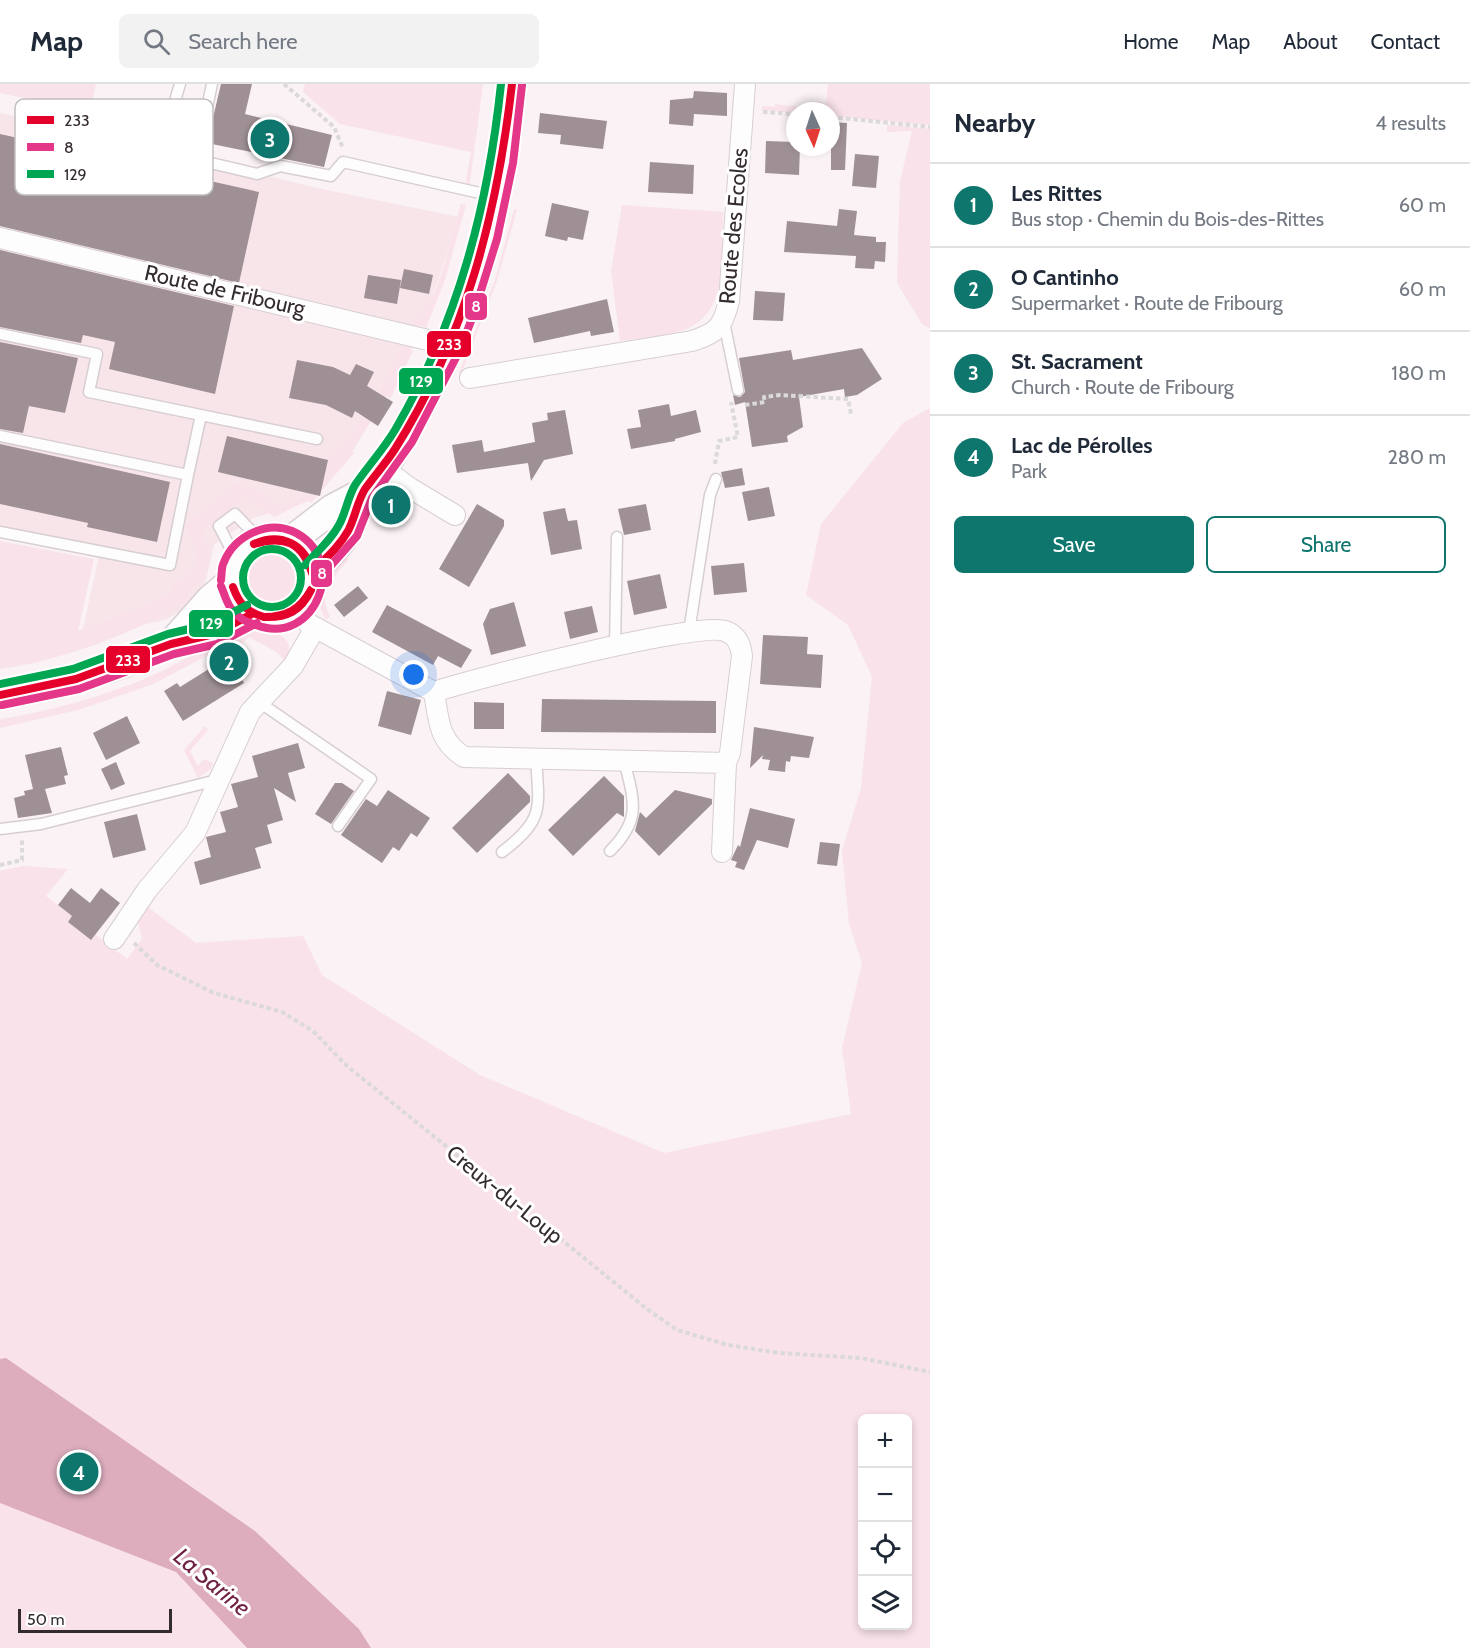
<!DOCTYPE html>
<meta charset="utf-8">
<style>
:root{--surface:#fff;--page:#f2f2f3;--text:#1f2937;--muted:#747a83;--line:#e0e1e3;--accent:#0f766e}
body{margin:0;font-family:Cabin,sans-serif;background:var(--page);color:var(--text)}
.controls{position:absolute;right:18px;bottom:18px;display:grid;overflow:hidden;border-radius:9px;box-shadow:0 3px 9px #0003}
.controls button{width:54px;height:54px;display:grid;place-items:center;padding:0;border:0;border-bottom:2px solid var(--line);background:var(--surface);color:var(--text);font:30px sans-serif}
.compass{position:absolute;left:786px;top:18px;width:54px;height:54px;border-radius:50%;background:var(--surface);box-shadow:0 3px 9px #0003;rotate:177deg}
.scale{position:absolute;left:18px;bottom:15px;width:154px;box-sizing:border-box;padding-left:6px;border:3px solid #342b2e;border-top:0;font-size:16px;line-height:21px;white-space:nowrap;color:#342b2e;-webkit-text-stroke:4px #fff;paint-order:stroke}
.you{position:absolute;left:414px;top:591px;width:21px;height:21px;margin:-15px;border:4px solid #fff;border-radius:50%;background:#1a73e8;box-shadow:0 0 0 9px #1a73e833}
.badge{display:grid;place-items:center;width:39px;height:39px;border-radius:50%;background:var(--accent);color:#fff;font-size:20px;font-weight:700}
.pin{position:absolute;translate:-50% -50%;border:3px solid #fff;box-shadow:0 2px 6px #0006}
.list{margin:0;padding:0;list-style:none}
h2{display:flex;justify-content:space-between;align-items:center;height:78px;margin:0;padding:0 24px;font-size:26px}
h2 small{font-size:20px;font-weight:400;color:var(--muted)}
.list li{display:grid;grid-template-columns:39px 1fr auto;gap:18px;align-items:center;box-sizing:border-box;height:84px;padding:0 24px;border-top:2px solid var(--line)}
.list b{display:block;font-size:22px;white-space:nowrap}
.list p{margin:0;font-size:20px;white-space:nowrap;color:var(--muted)}
.list em{font-size:20px;font-style:normal;color:var(--muted)}
.actions{display:flex;gap:12px;padding:18px 24px}
.actions a{flex:1;padding:14px 0;border:2px solid var(--accent);border-radius:9px;text-align:center;font-size:21px;color:var(--accent)}
.actions .main{background:var(--accent);color:#fff}
.icon{flex:none;width:33px;height:33px;fill:none;stroke:currentColor;stroke-width:2;stroke-linecap:round;stroke-linejoin:round}
.map{position:relative;flex:none;width:930px;height:1564px;overflow:hidden}
header{display:flex;align-items:center;gap:36px;box-sizing:border-box;height:84px;padding:0 30px;background:var(--surface);border-bottom:2px solid var(--line)}
header strong{font-size:28px}
nav{display:flex;gap:33px;margin-inline-start:auto;font-size:21px}
.search{width:420px;height:54px;background:var(--page);display:flex;align-items:center;gap:15px;box-sizing:border-box;padding:0 21px;border-radius:9px;color:var(--muted);font-size:22px}
main{display:flex}
aside{flex:1;background:var(--surface)}
.map>svg:first-child{display:block}
</style>
<header>
<strong>Map</strong>
<div class="search"><svg class="icon" aria-label="search" viewBox="0 0 24 24"><circle cx="10" cy="10" r="6"/><path d="M15 15l6 6"/></svg>Search here</div>
<nav><a>Home</a><a>Map</a><a>About</a><a>Contact</a></nav>
</header>
<main>
<div class="map">
<svg width="930" height="1564" viewBox="0 0 930 1564">
<rect width="100%" height="100%" fill="#faf2f4"/>
<!-- built -->
<path fill="#f7e5ea" d="M0,29L327,106L459,133L439,194L404,283L349,373L312,416L254,434L214,460L202,514L165,536L81,553L99,472L0,454Z"/>
<!-- green -->
<path fill="#f9e2e9" fill-rule="evenodd" d="M0,0H96L90,28L0,9Z
M305,0H483L469,105L465,104L471,68L340,40L303,8Z
M828,0H930V41L831,32V27L795,29L762,26V22L775,23V20L810,24L811,17L826,19Z
M887,41L930,45V244L922,240L897,199L900,97L912,47L887,48Z
M461,120L466,121L445,196L426,244L413,240C417,230 423,226 429,218C442,198 454,144 461,120Z
M622,121L723,128C721,169 731,228 684,246C665,253 640,254 620,257L611,187Z
M514,125H517L515,133L497,197L461,290L459,289L495,196Z
M403,260L413,267L390,315L386,312L352,366L354,369L311,419L309,416L274,433L244,412L212,440L201,444C213,478 215,485 187,510L190,515C139,548 61,577 0,585V457L94,475L78,547L137,525L173,508V501C201,484 201,470 185,441L235,400L258,406L276,421L294,418L318,407L325,377L351,351L381,306Z
M930,324V1564H371L359,1545L255,1447L137,1365L356,1564H0V787L23,782L68,785L46,812L127,875L142,855L137,835L145,821L196,859L303,852L322,891L480,991L664,1069L851,1030L842,964L862,879L849,840L842,767L861,704L872,593L848,541L806,511L821,440L903,339ZM862,1334H908V1542H862Z
M247 495a24 24 0 1 1 48 0a24 24 0 1 1-48 0Z
M345,472L349,475C335,492 316,509 330,532L326,536L321,526L318,509Z
M261,546C280,548 297,556 285,577L276,568L249,553L238,564L228,561L151,601L78,626L0,644V635C53,627 116,609 164,586C195,570 225,550 261,546Z
M205,642L208,646L190,667L198,682L204,675L213,679L211,685L198,694L184,666Z"/>
<!-- water -->
<path fill="#ddadbd" d="M6,1274L255,1447L359,1545L371,1564H247L176,1488L0,1419V1275Z"/>
<!-- building -->
<path fill="#9f9095" d="M221,0H252L245,30L332,51L324,83L207,59Z
M694,7L727,9V32L694,30L693,42L669,40L670,16L693,14Z
M540,29L607,37L603,65L560,60L561,51L538,49Z
M831,38L847,39L845,86H831Z
M0,50L259,108L239,199L0,142Z
M766,57L795,58V63H800L799,91L765,89Z
M855,70L879,72L876,104L852,102Z
M650,78L694,81L693,110L648,108Z
M552,119L589,127L583,156L568,153L567,157L545,152Z
M839,125L857,127L854,151L876,153V158H886L885,178L875,177L874,185L855,184L856,172L784,168L787,137L837,142Z
M0,166L234,222L215,310L109,285L115,258L83,251L81,259L0,243Z
M404,185L433,191L429,210L400,204Z
M368,191L401,196L397,220L364,214Z
M755,207L785,209L783,237L753,236Z
M607,215L614,248L591,252L590,247L534,259L528,234Z
M0,258L78,274L65,329L29,322L23,349L0,345Z
M862,264L882,295L857,311L845,313L844,305L799,313L803,343L787,352L788,358L752,363L745,318L735,321L733,311L740,313L745,308L739,274L791,266L793,276Z
M297,276L333,283L350,291L356,280L374,288L367,302L393,318L378,342L355,327L352,334L326,321L289,314Z
M669,320L671,332L696,326L701,348L675,355V357L631,365L627,345L641,343L638,326Z
M565,326L573,370L544,376L531,397L528,379L457,389L452,361L482,356L484,368L535,358L532,339L548,336L547,329Z
M227,352L328,376L320,412L218,388Z
M0,360L170,398L157,458L87,443L88,439L0,420Z
M742,384L745,401L725,404L721,388Z
M769,403L775,432L748,437L742,408Z
M477,420L504,436V442L469,503L439,485Z
M646,420L651,446L624,451L618,425Z
M565,424L568,437L577,436L582,465L551,471L543,428Z
M744,479L747,508L714,511L711,482Z
M660,490L667,524L634,531L627,497Z
M358,502L368,514L344,533L334,521Z
M514,518L526,562L491,571L483,540L490,525Z
M387,521L472,566L461,584L438,572L433,581L372,548Z
M592,522L598,548L570,555L564,528Z
M763,551L808,553L807,570L823,571L821,604L760,600Z
M228,573L244,599L183,637L164,607L177,599L180,603Z
M387,607L421,616L411,651L378,642Z
M542,615L716,617V649L541,648Z
M474,618L504,619V645H474Z
M127,632L140,659L106,676L93,649Z
M754,643L814,653L809,674L791,672L790,678L786,677L785,688L768,686L770,676L762,675L763,671L750,684Z
M298,659L305,684L288,689L296,718L274,704L283,736L267,741L272,759L255,764L261,784L200,801L194,778L211,773L206,753L226,748L220,728L238,723L231,700L258,693L252,672Z
M61,663L68,691L64,692L66,700L45,705L52,729L18,734L14,714L25,711L24,707L33,705L25,671Z
M116,678L125,700L111,706L101,685Z
M508,689L530,712V718L477,769L452,744Z
M604,692L624,712V733L617,729L573,772L548,746Z
M335,699H342L354,707L331,740L315,730Z
M388,706L430,734L417,753L411,749L399,767L393,763L382,779L341,751L366,715L377,722Z
M675,706L712,715V720L659,772L635,747L640,728L646,734Z
M750,724L795,735L788,764L757,756L744,786L735,783L737,778L731,776L738,761L740,763Z
M137,730L146,766L113,774L104,738Z
M820,758L840,760L837,782L817,780Z
M71,804L90,819L101,804L120,819L91,856L68,838L72,832L58,821Z"/>
<g fill="none" stroke-linecap="round" stroke-linejoin="round">
<!-- lane casing -->
<g stroke="#d7ced1" stroke-width="13">
<path id="lane" d="M180,0L160,67L257,90L280,82L331,92L343,78L493,112
M202,47L212,0
M724,238L738,306
M0,250L97,270L89,308L317,355
M0,352L188,391L201,331
M0,448L170,481L188,391
M236,475L219,442L235,430L260,456
M689,548L710,411L716,395
M615,563L617,453
M259,618L371,695L338,742
M0,745L41,740L221,695
M610,767C642,735 634,717 624,676
M502,768C545,735 539,725 536,674"/>
</g>
<!-- street casing -->
<g stroke="#d7ced1" stroke-width="22">
<path id="street" d="M0,154L449,261
M470,294L692,257C718,249 723,242 729,217L745,0
M383,384L410,404L455,431
M297,526L309,540L434,608C439,637 438,656 464,673L726,679
M434,608C472,595 699,537 725,547C737,551 741,561 742,572L730,669L726,679L722,768
M114,855L147,806L195,749L250,628L293,582L315,544"/>
</g>
<!-- secondary casing -->
<g stroke="#d7ced1" stroke-width="31">
<path id="secondary" d="M232 494a40 40 0 1 1 80 0a40 40 0 1 1-80 0Z
M289,458L332,425L364,408
M312,488C325,475 338,463 348,447C354,435 357,421 363,409C368,400 377,392 383,384C402,357 418,326 433,297C481,204 502,103 512,0
M171,560L210,516L231,498
M0,611L76,595L127,578L171,560L214,550L252,530"/>
</g>
<!-- path -->
<path stroke="#dbd9da" stroke-width="4" stroke-dasharray="4.5 3" stroke-linecap="butt" d="M284,0L334,43L343,64
M763,28L795,30
M831,33L930,43
M745,321L765,318L764,313L780,311L848,315L851,330
M715,380L719,357L738,353L731,318
M0,781L22,776V756
M134,859L157,881L214,909L282,928L313,947L347,982L647,1225L677,1246L728,1261L779,1269L861,1274L930,1288"/>
<!-- lane -->
<use href="#lane" stroke="#fefdfd" stroke-width="10"/>
<!-- street -->
<use href="#street" stroke="#fefdfd" stroke-width="20"/>
<!-- secondary -->
<use href="#secondary" stroke="#fefdfd" stroke-width="28"/>
<!-- bus-1 casing -->
<g stroke="#fff" stroke-width="12">
<path id="bus-1" d="M254,460C281,448 306,460 312,489
M254,460C284,451 302,458 312,489
M312,488C325,475 339,463 348,447C355,434 357,418 365,405C375,391 386,379 395,365C466,253 497,130 512,0
M233,503C239,520 247,528 264,533
M264,533C287,534 301,527 311,506
M264,533C286,533 300,526 311,506
M0,611L76,595L171,560L214,550L252,530"/>
</g>
<!-- bus-2 casing -->
<g stroke="#fff" stroke-width="12">
<path id="bus-2" d="M319,495L357,452L372,414L412,358L460,266L474,229L497,155L513,79L522,1
M221,496C222,490 221,483 224,478C234,453 266,436 292,447C351,473 316,564 256,541C245,538 236,533 230,523C226,517 224,509 221,502
M2,621L79,605L174,570L217,560L257,539"/>
</g>
<!-- bus-3 casing -->
<g stroke="#fff" stroke-width="12">
<path id="bus-3" d="M243 494a29 29 0 1 1 58 0a29 29 0 1 1-58 0Z
M305,481C317,468 332,455 340,439C346,427 348,413 355,401C368,382 383,366 395,346C458,238 488,123 501,0
M0,600L73,585L168,550L210,540L247,521"/>
</g>
<!-- bus-1 -->
<use href="#bus-1" stroke="#e4002b" stroke-width="8"/>
<!-- bus-2 -->
<use href="#bus-2" stroke="#e43789" stroke-width="8"/>
<!-- bus-3 -->
<use href="#bus-3" stroke="#00a651" stroke-width="8"/>
</g>
<g text-anchor="middle" stroke-width="6" stroke-linejoin="round" paint-order="stroke">
<!-- street labels -->
<g font-size="22" fill="#342b2e" stroke="#fff">
<text transform="translate(733 142) rotate(-85)" y="8">Route des Ecoles</text>
<text transform="translate(225 206) rotate(13)" y="8">Route de Fribourg</text>
<text transform="translate(505 1110) rotate(39)" y="8">Creux-du-Loup</text>
</g>
<!-- water labels -->
<g font-size="24" font-style="italic" fill="#6e2143" stroke="#fff">
<text transform="translate(212 1498) rotate(40)" y="8">La Sarine</text>
</g>
</g>
<!-- legend -->
<rect x="15" y="15" width="198" height="96" rx="9" fill="#fff" stroke="#c2bfc0" stroke-width="1.5"/>
<rect x="27" y="32" width="27" height="8" fill="#e4002b"/>
<rect x="27" y="59" width="27" height="8" fill="#e43789"/>
<rect x="27" y="86" width="27" height="8" fill="#00a651"/>
<g font-size="16" fill="#342b2e">
<text x="64" y="42">233</text>
<text x="64" y="69">8</text>
<text x="64" y="96">129</text>
</g>
<g stroke="#fff" stroke-width="2">
<rect x="464" y="208" width="24" height="29" rx="6" fill="#e43789"/>
<rect x="426" y="246" width="46" height="28" rx="6" fill="#e4002b"/>
<rect x="398" y="283" width="46" height="28" rx="6" fill="#00a651"/>
<rect x="310" y="475" width="23" height="29" rx="6" fill="#e43789"/>
<rect x="188" y="525" width="46" height="29" rx="6" fill="#00a651"/>
<rect x="105" y="561" width="46" height="29" rx="6" fill="#e4002b"/>
</g>
<g font-size="16" text-anchor="middle" font-weight="bold" fill="#fff">
<text x="476" y="228">8</text>
<text x="449" y="266">233</text>
<text x="421" y="303">129</text>
<text x="322" y="495">8</text>
<text x="211" y="545">129</text>
<text x="128" y="582">233</text>
</g>
</svg>
<div class="controls">
<button>+</button>
<button>−</button>
<button><svg class="icon" aria-label="locate" viewBox="0 0 24 24"><circle cx="12" cy="12" r="6"/><path d="M12 2v4M12 18v4M2 12h4M18 12h4"/></svg></button>
<button><svg class="icon" aria-label="layers" viewBox="0 0 24 24"><path d="M12 4l9 5-9 5-9-5zM3 14l9 5 9-5"/></svg></button>
</div>
<svg class="compass" viewBox="-18 -18 36 36"><path d="M0-13l5 13h-10z" fill="#e53935"/><path d="M0 13l5-13h-10z" fill="#747a83"/></svg>
<div class="scale">50 m</div>
<div class="you"></div>
<div class="pin badge" style="left:391px;top:421px">1</div>
<div class="pin badge" style="left:229px;top:578px">2</div>
<div class="pin badge" style="left:270px;top:55px">3</div>
<div class="pin badge" style="left:79px;top:1388px">4</div>
</div>
<aside>
<h2>Nearby<small>4 results</small></h2>
<ul class="list">
<li><span class="badge">1</span><div><b>Les Rittes</b><p>Bus stop · Chemin du Bois-des-Rittes</p></div><em>60 m</em></li>
<li><span class="badge">2</span><div><b>O Cantinho</b><p>Supermarket · Route de Fribourg</p></div><em>60 m</em></li>
<li><span class="badge">3</span><div><b>St. Sacrament</b><p>Church · Route de Fribourg</p></div><em>180 m</em></li>
<li><span class="badge">4</span><div><b>Lac de Pérolles</b><p>Park</p></div><em>280 m</em></li>
</ul>
<div class="actions"><a class="main">Save</a><a>Share</a></div>
</aside>
</main>
